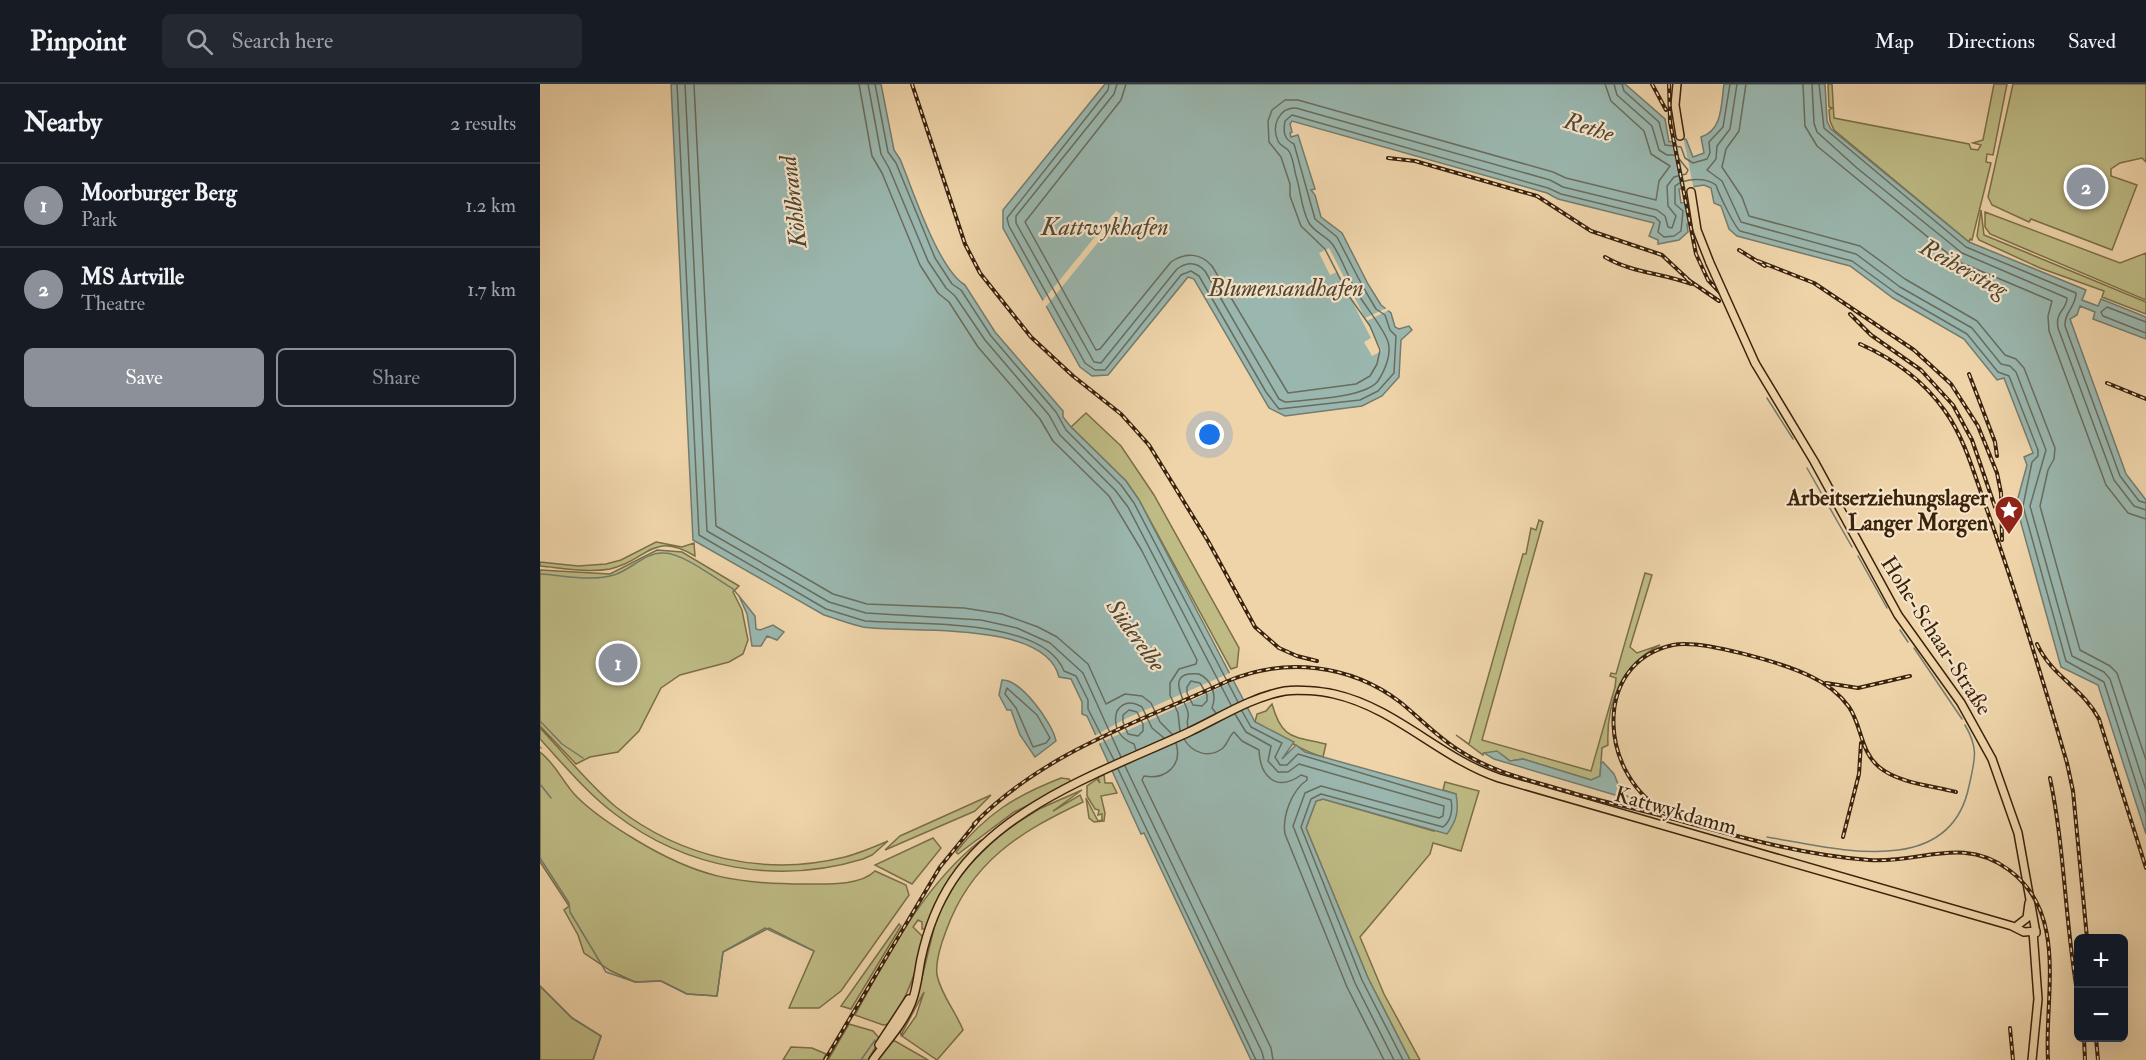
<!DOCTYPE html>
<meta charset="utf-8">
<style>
:root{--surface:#171b24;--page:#242831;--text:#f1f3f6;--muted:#9ea1a6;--line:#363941;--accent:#8c9099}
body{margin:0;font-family:"IM FELL Double Pica",serif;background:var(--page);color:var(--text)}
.controls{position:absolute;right:18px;bottom:18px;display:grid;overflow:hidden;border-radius:9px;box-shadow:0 6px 24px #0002}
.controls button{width:54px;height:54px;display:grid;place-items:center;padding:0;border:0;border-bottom:2px solid var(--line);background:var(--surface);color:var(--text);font:30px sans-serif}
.you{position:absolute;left:670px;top:351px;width:21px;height:21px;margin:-15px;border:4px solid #fff;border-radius:50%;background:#1a73e8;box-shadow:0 0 0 9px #1a73e833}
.badge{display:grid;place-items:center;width:39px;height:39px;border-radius:50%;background:var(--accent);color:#fff;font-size:20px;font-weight:700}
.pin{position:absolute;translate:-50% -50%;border:3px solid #fff;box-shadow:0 2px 6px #0006}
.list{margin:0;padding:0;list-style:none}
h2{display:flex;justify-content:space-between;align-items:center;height:78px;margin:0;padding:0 24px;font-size:26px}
h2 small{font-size:20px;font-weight:400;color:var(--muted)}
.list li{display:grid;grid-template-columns:39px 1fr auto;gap:18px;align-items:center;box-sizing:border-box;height:84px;padding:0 24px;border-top:2px solid var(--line)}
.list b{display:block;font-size:22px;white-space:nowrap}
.list p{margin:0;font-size:20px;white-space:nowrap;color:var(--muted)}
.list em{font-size:20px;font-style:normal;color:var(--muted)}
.actions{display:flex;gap:12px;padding:18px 24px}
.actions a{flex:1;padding:14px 0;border:2px solid var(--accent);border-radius:9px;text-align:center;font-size:21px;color:var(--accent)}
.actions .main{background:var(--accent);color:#fff}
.icon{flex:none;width:33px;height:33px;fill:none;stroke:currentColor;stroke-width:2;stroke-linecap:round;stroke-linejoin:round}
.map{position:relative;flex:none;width:1606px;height:976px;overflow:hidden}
header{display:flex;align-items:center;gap:36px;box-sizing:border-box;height:84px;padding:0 30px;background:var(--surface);border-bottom:2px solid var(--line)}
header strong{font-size:28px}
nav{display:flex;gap:33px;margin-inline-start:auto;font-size:21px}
.search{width:420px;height:54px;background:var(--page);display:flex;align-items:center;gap:15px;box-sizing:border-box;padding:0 21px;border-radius:9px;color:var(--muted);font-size:22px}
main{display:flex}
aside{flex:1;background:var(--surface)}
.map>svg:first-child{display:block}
</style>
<header>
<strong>Pinpoint</strong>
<div class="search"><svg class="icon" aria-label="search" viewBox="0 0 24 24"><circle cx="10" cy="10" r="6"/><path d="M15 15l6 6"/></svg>Search here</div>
<nav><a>Map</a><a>Directions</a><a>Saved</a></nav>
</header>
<main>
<aside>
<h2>Nearby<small>2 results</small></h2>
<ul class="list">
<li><span class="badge">1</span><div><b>Moorburger Berg</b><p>Park</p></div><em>1.2 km</em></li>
<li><span class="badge">2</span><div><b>MS Artville</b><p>Theatre</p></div><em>1.7 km</em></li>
</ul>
<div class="actions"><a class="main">Save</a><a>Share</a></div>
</aside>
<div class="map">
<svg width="1606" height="976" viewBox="0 0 1606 976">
<rect width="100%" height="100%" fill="#efd4aa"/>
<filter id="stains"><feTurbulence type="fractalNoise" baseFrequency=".00333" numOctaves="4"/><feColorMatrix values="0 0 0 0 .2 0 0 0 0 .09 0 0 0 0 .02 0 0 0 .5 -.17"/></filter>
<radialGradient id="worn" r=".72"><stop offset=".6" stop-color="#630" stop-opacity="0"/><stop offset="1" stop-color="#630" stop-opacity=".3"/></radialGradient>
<!-- green -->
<path fill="#bebb85" stroke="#7c6e48" stroke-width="1.5" d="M1288,0H1292L1294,34L1429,60L1431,65L1438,66L1441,61L1433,59L1443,56L1454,0H1467L1453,71L1447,70L1446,78L1451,79L1432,156L1430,155L1429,158L1294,46L1290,37L1289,26L1292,24L1289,23Z
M1473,0H1606V78L1602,74L1580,79L1571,85V92L1597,101L1572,166L1491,135L1489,138L1452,121L1448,113Z
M1441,126L1444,151L1606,218V230L1562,213L1564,207L1500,184L1439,156L1437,152Z
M1445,128L1580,179L1606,169V216L1450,150L1445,143Z
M546,329L581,362L614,411L699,564L697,583L691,585L599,416L586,397L531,343Z
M999,436L1003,438L942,656L1051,687L1075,603L1076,594L1070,592L1071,589L1076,590L1105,489L1112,491L1090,563L1097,569L1120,561C1081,581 1066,619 1068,661L1062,664L1060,693L1051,696L983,675L970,677L961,670L944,669L943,671L916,651L929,660L983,470H986L991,444L996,446Z
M116,458L142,463L154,459L155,472C111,446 108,477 70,485C48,489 22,484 0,482V478L38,482L66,480L81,476Z
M117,466L142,468L199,502L193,508L202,526L208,556L203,570L189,578L140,591L121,604L99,647L78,668L50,673L36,680L0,642V486L70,490Z
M732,620C742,656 753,652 786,660L783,673C759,666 738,650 715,638L717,630L726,627Z
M0,644C25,670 48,700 76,723C141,774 225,793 305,773C320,769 334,763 348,757L332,771L323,775C238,801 146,785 75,730C47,709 24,681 0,655Z
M0,668C16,680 23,699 37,713C54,730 76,744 96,756C157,793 195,800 265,800C286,800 320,802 335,787L366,801L369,811L301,907L279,924H249L274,867L229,844L183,868L177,912L147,910L121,897L95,898L71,887L44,869L38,851L24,826L29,822L0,778Z
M564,690L565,699H572L577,709L561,712L565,729L564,737L554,738L549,734L546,714L558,737L562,736V730L558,731L559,726L555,725L547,712V702L557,695L560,699L558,694Z
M521,694L529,695L532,700L474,728L418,770L416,768C446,730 475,712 521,694Z
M905,698L939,707L921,767L893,759L890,770L820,853L844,910L880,976H870L828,894L766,744L776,717L783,715L894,747L916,710L903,706Z
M542,706L513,727L540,711L543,718C480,748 431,777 406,847C401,860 395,877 397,891C401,911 416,928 423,946L397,976L362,952L376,932L384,908L361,951L360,948L377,914L397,832L422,788L461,749L499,725Z
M451,711L435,727L345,766L360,752Z
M393,754L401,764L372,800L335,781Z
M441,756L442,758L435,765L386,845H382V838L378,836L373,843L384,854C377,886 368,913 349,940L343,941L315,931C349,869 384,801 441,756Z
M359,840L361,842L311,925L301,922Z
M0,902L32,934L61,952L53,976H0Z
M309,940L333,947L340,955L328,976H288Z
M355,957L388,976H338L350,958Z
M251,963L272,964L286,970L283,976H243Z"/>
<!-- water -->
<path fill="#9ab7af" stroke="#747b6d" stroke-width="1.5" d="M131,0H341L354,66L360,75C373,106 398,185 425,201L455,248L523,327V333L531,343L586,397L599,416L715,638L754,658L742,675L756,661L765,668L916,710C919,727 917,736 907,750L783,715L776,717L766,744L828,894L870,976H711L604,749L601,750L547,632L542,630V618L531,595L519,593C505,535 368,550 323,543C310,540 297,535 284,531L153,456Z
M565,0H1085L1125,35L1129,58L1146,55L1153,73L1164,69L1161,53C1183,46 1181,20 1184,0H1285L1287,37L1291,45L1429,158L1546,206L1542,216L1558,222L1561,215L1606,233V255L1553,235L1555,228L1540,222L1537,231L1530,235L1586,390L1606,416V750L1558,601L1521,583L1476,421L1487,381L1484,373L1493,369L1464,294L1457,296L1424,255L1353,214L1310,182L1197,152L1189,145L1181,122L1174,119L1171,104L1164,101L1139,105L1141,119L1147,118L1151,139L1147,140L1148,148L1139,156L1118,160V156L1109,152L1114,139L1018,115L1007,109L752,37L750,40L752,48L750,49L751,53L758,51L775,105L771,106L775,111L781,133L802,149L828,200L841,221L851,229L855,243L859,245L869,242L872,246L861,256L859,293L842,312L822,322L745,332L729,324L654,195L648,193L568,291L552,292L540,283L463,144V126Z
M199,512L215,532L216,545L220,546L233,541L244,548L237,556L227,552L221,562H212L207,530Z
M462,596C481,595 513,640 516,657L495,673L480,651L471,626H467L459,611Z
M957,667L970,677L983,675L1051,696L1060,692L1061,679L1063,678L1074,690L1082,710L1075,711L954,675L944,669Z"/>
<!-- pier -->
<path fill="#efd4aa" d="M1143,52L1154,106L1146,107L1136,54Z
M576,127L581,130L504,225L501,219Z
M789,164L825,234L849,223L851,225L827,237L842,267L832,272L824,258L831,254L797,188L790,191L779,169Z
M692,588L696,596L558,660L554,652L587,634Z"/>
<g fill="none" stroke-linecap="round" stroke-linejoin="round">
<!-- shore -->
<path stroke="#6a6c5d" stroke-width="1.5" d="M137,0L159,451L286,525L325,537C374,541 503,533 524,587L536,592L548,616V625L574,676
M145,0L167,447L289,518L326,529L441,536L477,544L510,559L543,589L581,673
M154,0L176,442L293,510L327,520L424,524L462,530L498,543L517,553L548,580L566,620L585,610L602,612L611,619L620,638L632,650
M319,0L332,72L342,89L380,181L398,209L409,218L438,263L500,335L513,357L569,412L602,467L657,576L656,580L639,585L630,599V611L638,629L640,647
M328,0L341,70L349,84L388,177L406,204L415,212L445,256L509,331L520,351L575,406L588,423L691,621
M335,0L348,68L356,79L395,174L412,200L421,206L451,252L516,328L526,346L581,401L594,419L698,618
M569,0L568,6L467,134L469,142L545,279L555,286H565L641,191L651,187L659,192L726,308L739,325L820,316L838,307L854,289L856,252L850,246L845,231L836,225L823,203L797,153L775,135L754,60C744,55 743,49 745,37L752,31L1008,104L1021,110L1115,133L1120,138L1118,148L1124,153L1134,152L1141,147L1143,127L1135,120V102C1146,94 1165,93 1176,101C1178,108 1194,142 1200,147L1312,177L1356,209L1427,250L1458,288L1469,292L1498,366V372L1492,378L1483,422L1526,577L1564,598L1606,730
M577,0L574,10L476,132V139L554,278L561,279L637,185C647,178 657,178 665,187L739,315L745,318C766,316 825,314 838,297C845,286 853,268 847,255C839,238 828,226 818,210C808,194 803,176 793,161C787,152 775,149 769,139C761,125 761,107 756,92C754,85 753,71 748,66C744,62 740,62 738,57C731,42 739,23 756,24L1010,96L1023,103L1117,126L1125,132L1128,143L1132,144L1136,132L1128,122L1127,102L1134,93L1146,90L1148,86L1136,71H1127L1119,66L1112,42L1077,11L1074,0
M586,0L581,16L485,138L556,266L560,265L631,178C645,168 661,169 672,182L748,309L816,300L830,292L837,280L840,266L830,242L809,212L785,165L761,142L750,112V100L741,73L729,58L728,37L732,26L745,16H758L1013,88L1026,94L1116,116L1119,97L1130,82L1111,70L1104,47L1071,17L1065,0
M1082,0L1084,7L1119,38L1125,61L1141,63L1145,74L1153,79L1167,75L1170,69L1169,58L1183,43L1190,0
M1197,0L1190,45L1177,62L1176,75L1167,86L1182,97L1201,138L1316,170L1360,203L1432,244L1461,280L1470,282L1476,288L1506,366L1490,422L1532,572L1564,588L1570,595L1606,706
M1206,0L1199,47L1186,65L1182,83L1202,113L1209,132L1320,162L1365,195L1437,237L1465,271L1476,275L1484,284L1515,364L1514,375L1508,386L1500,422L1540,566L1570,582L1577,589L1606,676
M1263,0L1265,42L1277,62L1417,177L1512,217L1508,232L1509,247L1566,401L1588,429L1606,435
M1272,0L1274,39L1277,48L1317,84L1422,169L1527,214C1527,226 1515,227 1518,244L1574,396L1594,422L1606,426
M1279,0L1284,44L1426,163L1536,209C1536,223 1524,228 1525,242L1580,392L1599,417L1606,419
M1606,238L1567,223L1561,228L1563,232L1606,249
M651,597L660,599L667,611V617L662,622L653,621L647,609V603Z
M467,604L497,631L510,654L506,659L493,663L476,624L465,610Z
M589,626L597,628L603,640V647L598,652L588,650L583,638V631Z
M702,627L711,643L742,659L735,673L740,681H747L758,670L911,716C913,726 911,737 903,743L781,710L771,715L761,743L822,896L863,976
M695,630L706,648L731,662L728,677L738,688H748L759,680L904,722L903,732L899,734L781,702L765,709L753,742L815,899L854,976
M648,643C646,637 649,634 648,629C648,621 621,586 659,590C672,596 677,611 672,624L676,629
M644,655C652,669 669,675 683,664C688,659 689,652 694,648L702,657L719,666C720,692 736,709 761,691L767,693V696C752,706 742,732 745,750L807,903L844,976
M636,659C643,682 625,696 604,692L602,696L731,964L733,976
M596,666L594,660C580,655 572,642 577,627C583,618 592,617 602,623L612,644L624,654
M585,682L722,968L724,976
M578,685L716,976"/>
<!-- stream -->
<path stroke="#747b6d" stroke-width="1.5" d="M1227,314L1253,355
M1267,384L1312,463
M1318,472L1347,524
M0,490C23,491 51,498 74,491C91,486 105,468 124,469C143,469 176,495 193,505L199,512
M1360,546L1368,558
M1374,564L1422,635
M0,637L22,660L43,674
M0,663L1,664
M0,700L11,714
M1082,710L1100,718
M1227,753C1294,764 1410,797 1429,702C1435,675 1439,665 1425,641
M0,774L29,819L30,828L66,888L95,898L121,897L147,910L177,912L183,868L225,844L274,867
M0,902L32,934L61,952L53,976
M321,976L335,956"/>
<!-- major casing -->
<g stroke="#3a220b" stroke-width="10">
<path id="major" d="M1137,0L1135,21L1140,52
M1151,108L1157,146L1170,179
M1215,279L1274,377L1358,531L1421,619L1452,675L1478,749L1496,849
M1478,841L1487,834L1489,819
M339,961L369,915
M333,976C346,958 363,940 371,920C377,906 378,890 381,875C387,847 397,820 413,796C464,720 569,685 649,648C679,634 711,613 745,607C758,605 781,607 794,610C856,624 900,674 959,694L1472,842L1484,848L1496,847
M1492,976L1498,915L1493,847"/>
</g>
<!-- major -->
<use href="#major" stroke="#efd4aa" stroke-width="7"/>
<!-- rail casing -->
<g stroke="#3a220b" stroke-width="4">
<path id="rail" d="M372,0L425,160L440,189L491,253L533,292L581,330L609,361L668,457L715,543L739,564L757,572L777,577
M1112,0L1126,26
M1129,0L1130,38L1156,170L1168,196L1190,219
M848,74L875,77L997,112L1051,147L1122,171L1152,199
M1199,166L1225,182
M1065,173C1092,189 1122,189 1151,200
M1218,177L1274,199L1374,266L1411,300L1438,342L1457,389L1461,409L1462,456
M1147,195L1179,217
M1310,230L1331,251L1381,286L1413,321L1432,356L1455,423
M1320,260C1354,275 1383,296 1405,327C1425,355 1434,390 1446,423C1476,507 1502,593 1527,679L1533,707L1547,854
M1429,290L1455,358L1457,372
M1567,299L1606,315
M1497,560C1512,593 1543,604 1559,635L1606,784
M1286,599L1318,604L1370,592
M1510,694C1525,766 1525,840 1538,913
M1128,729C1060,696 1049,579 1133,561C1161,555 1243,579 1270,592C1285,599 1299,609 1309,623C1322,642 1320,667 1339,683C1358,699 1393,702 1416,708
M434,740C502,669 601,637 688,597C745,573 810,580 860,618C880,634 897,653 920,667C952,688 989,696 1026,707C1059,717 1093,724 1126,733C1193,751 1260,771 1329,776C1380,780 1422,751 1469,786C1529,830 1504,913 1508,976
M1303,753L1319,690L1321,659
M1470,944L1473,976
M1544,954L1545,976
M1556,954L1558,976
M285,976L400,783L440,734"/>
</g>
<!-- rail -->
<use href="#rail" stroke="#f5e3c8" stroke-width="1.5" stroke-dasharray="4.5" stroke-linecap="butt"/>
<!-- major-bridge casing -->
<g stroke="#3a220b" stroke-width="10" stroke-linecap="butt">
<path id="major-bridge" d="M1170,179L1215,279"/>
</g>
<!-- major-bridge -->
<use href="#major-bridge" stroke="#efd4aa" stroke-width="7"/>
</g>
<!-- icons -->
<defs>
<g id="sight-pin" transform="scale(1.5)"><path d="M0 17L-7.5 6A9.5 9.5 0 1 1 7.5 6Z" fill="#8f2418" stroke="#f5e3c8"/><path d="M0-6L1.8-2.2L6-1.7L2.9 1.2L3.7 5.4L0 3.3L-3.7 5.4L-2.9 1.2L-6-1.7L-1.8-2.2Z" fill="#fff"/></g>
</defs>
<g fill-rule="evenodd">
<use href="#sight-pin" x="1469" y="426"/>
</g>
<g text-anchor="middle" stroke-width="4.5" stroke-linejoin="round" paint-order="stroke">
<!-- poi labels -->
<g font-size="22" font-weight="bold" fill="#3a220b" stroke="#f5e3c8" text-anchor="end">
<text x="1448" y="421">Arbeitserziehungslager<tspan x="1448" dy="25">Langer Morgen</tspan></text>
</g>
<!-- street labels -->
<g font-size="22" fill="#3a220b" stroke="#f5e3c8">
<text transform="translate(1397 551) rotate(57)" y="8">Hohe-Schaar-Straße</text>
<text transform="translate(1136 726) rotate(16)" y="8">Kattwykdamm</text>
</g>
<!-- water labels -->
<g font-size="24" font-style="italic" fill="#524734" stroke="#f5e3c8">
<text transform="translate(1049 43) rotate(17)" y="8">Rethe</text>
<text transform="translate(253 118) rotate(-97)" y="8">Köhlbrand</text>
<text x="565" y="151">Kattwykhafen</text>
<text transform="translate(1424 184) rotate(29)" y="8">Reiherstieg</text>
<text x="746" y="212">Blumensandhafen</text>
<text transform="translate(596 551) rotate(54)" y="8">Süderelbe</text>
</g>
</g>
<rect width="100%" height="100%" filter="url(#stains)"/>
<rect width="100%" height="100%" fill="url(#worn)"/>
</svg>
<div class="controls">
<button>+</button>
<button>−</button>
</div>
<div class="you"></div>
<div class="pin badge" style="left:78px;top:579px">1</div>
<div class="pin badge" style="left:1546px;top:103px">2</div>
</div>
</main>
